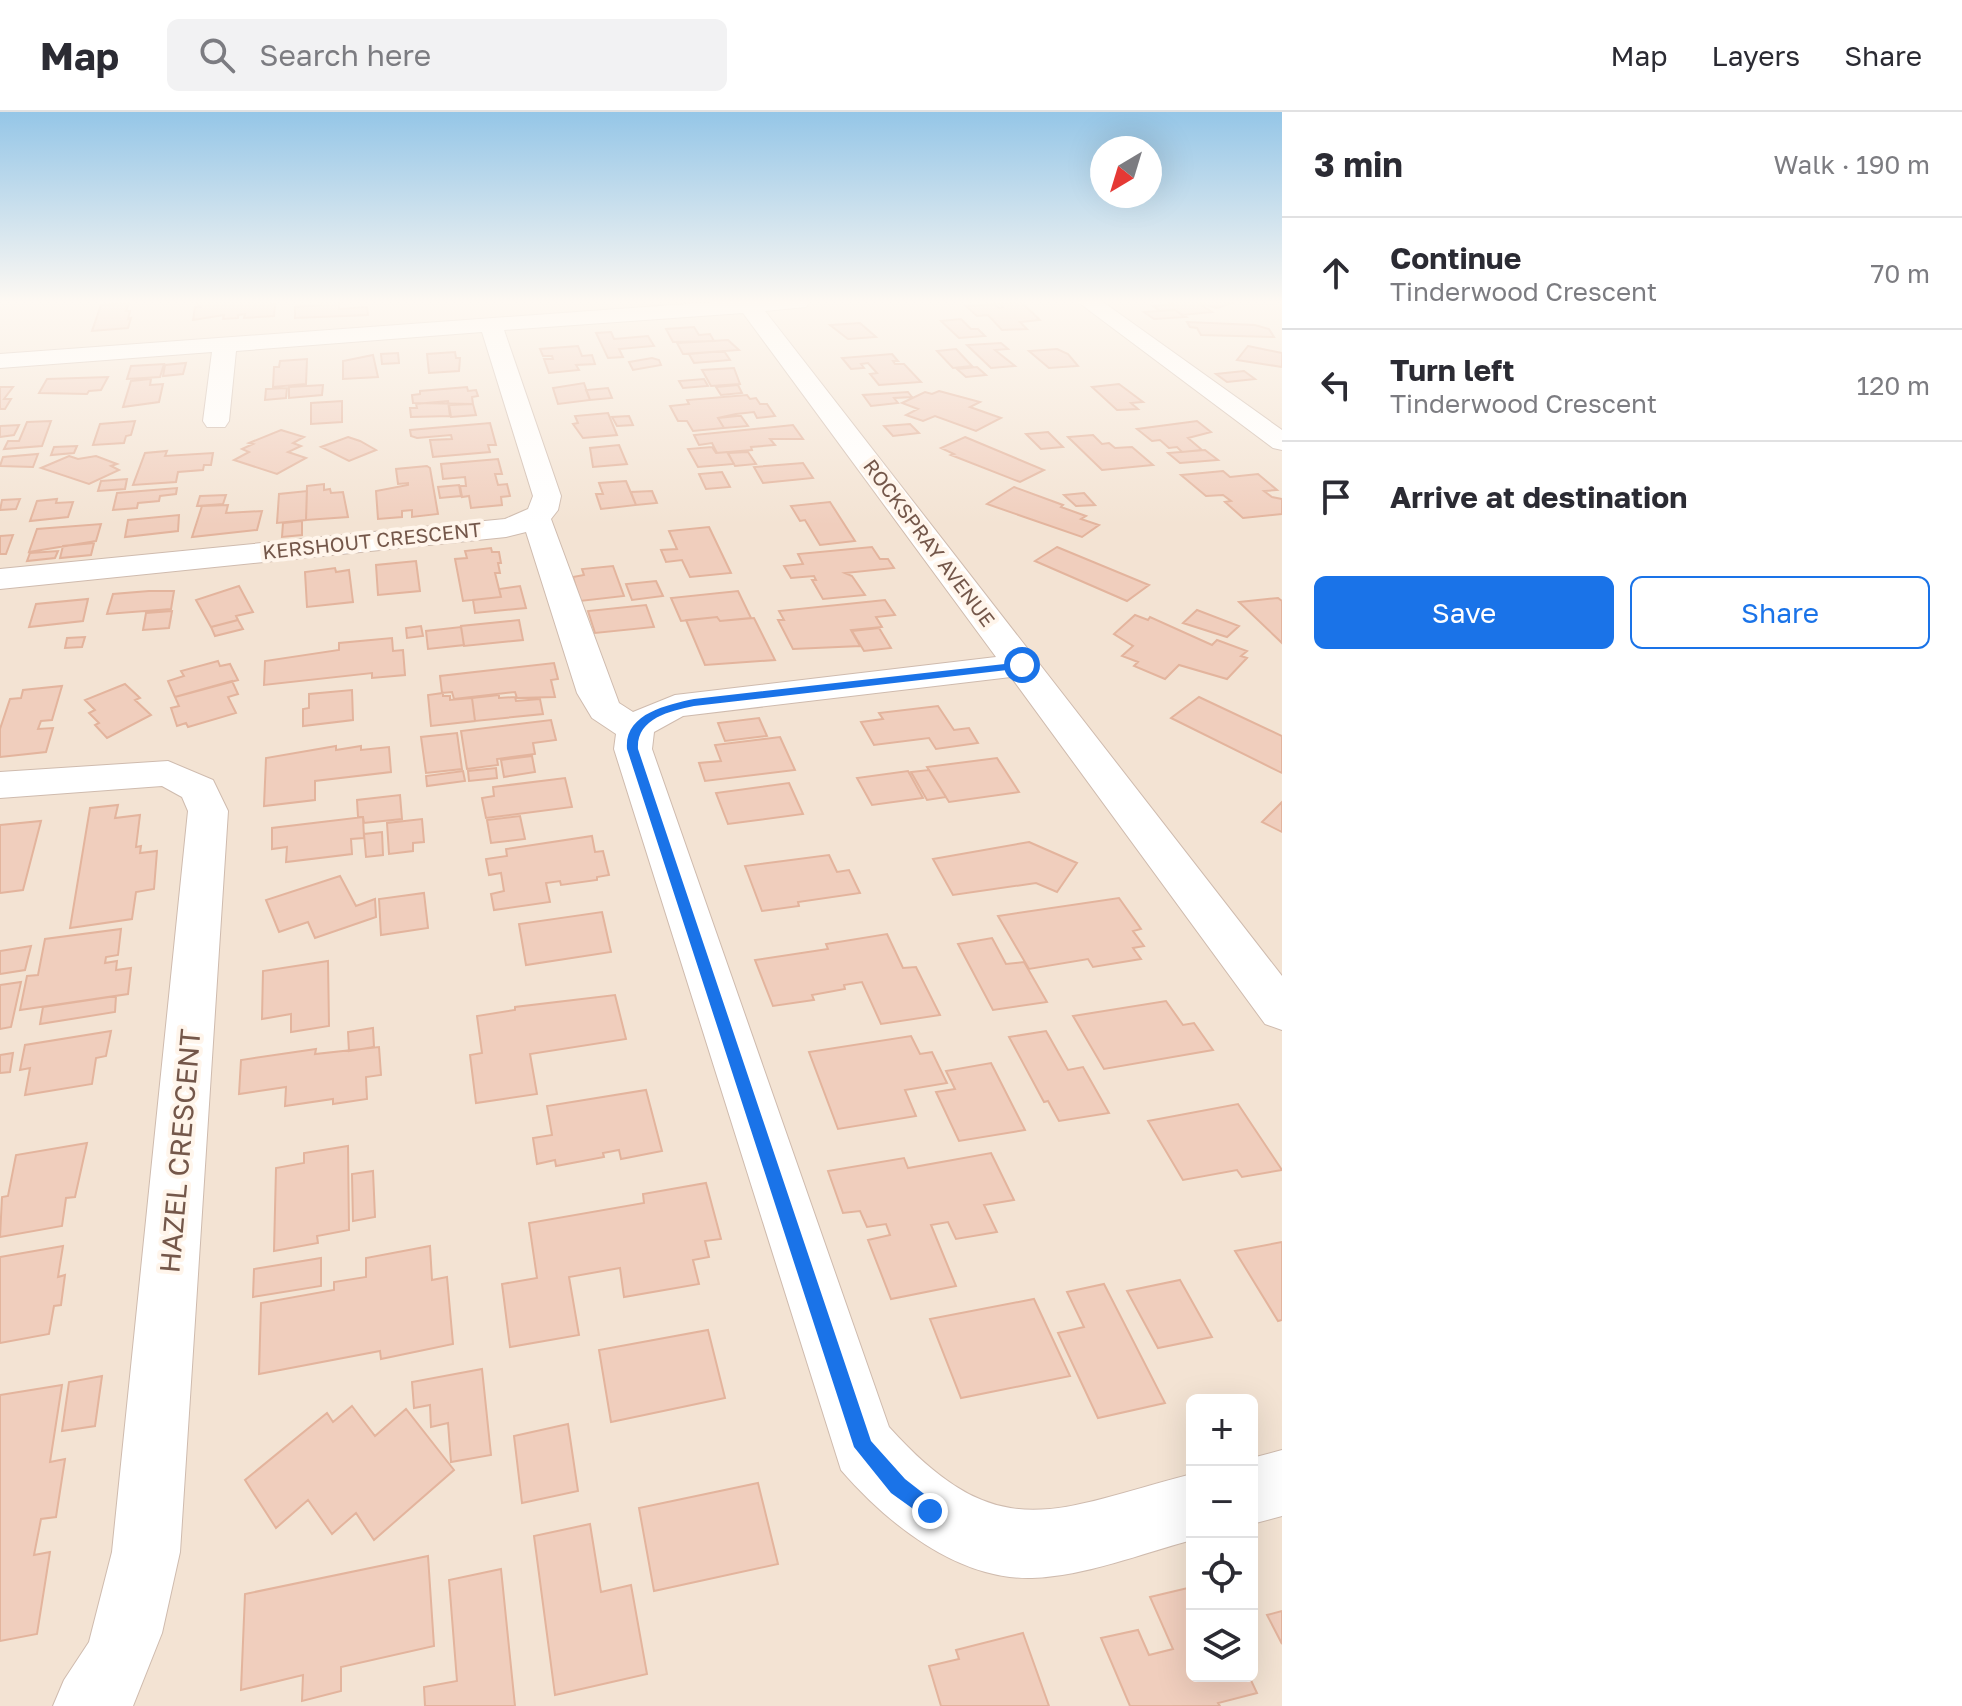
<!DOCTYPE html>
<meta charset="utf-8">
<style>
:root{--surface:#fff;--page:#f2f2f3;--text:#2b2b33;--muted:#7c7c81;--line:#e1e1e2;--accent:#1a73e8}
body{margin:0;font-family:"Golos Text",sans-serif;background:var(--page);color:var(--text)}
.controls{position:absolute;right:24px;bottom:24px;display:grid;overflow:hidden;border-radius:12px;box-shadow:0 8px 32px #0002}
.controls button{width:72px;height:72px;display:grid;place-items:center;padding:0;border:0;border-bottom:2px solid var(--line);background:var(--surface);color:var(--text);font:40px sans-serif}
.compass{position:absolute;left:1090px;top:24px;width:72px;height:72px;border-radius:50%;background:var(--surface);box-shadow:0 8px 32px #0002;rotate:218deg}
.stop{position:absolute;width:24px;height:24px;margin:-18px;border:6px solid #1a73e8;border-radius:50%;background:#fff}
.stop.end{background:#1a73e8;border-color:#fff;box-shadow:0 2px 8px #0008}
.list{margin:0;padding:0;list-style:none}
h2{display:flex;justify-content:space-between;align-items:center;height:104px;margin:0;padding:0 32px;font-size:34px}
h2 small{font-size:26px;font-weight:400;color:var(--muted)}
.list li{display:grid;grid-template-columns:52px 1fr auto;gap:24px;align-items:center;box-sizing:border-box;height:112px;padding:0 32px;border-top:2px solid var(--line)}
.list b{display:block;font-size:30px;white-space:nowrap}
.list p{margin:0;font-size:26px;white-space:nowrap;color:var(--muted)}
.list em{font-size:26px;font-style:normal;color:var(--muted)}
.actions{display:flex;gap:16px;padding:24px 32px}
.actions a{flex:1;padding:18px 0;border:2px solid var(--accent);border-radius:12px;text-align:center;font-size:28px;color:var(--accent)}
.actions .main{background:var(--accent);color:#fff}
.icon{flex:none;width:44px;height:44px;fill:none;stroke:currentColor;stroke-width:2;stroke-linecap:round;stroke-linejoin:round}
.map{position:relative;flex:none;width:1282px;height:1594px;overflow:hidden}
header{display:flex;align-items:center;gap:48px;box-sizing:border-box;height:112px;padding:0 40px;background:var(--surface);border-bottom:2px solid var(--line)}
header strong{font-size:38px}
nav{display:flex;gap:44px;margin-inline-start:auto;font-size:28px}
.search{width:560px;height:72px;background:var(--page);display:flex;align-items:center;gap:20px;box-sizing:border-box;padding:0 28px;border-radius:12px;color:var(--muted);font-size:30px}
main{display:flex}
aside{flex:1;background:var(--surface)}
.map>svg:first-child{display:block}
</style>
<header>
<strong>Map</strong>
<div class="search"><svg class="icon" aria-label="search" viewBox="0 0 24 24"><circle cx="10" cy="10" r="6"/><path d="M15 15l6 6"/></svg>Search here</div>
<nav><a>Map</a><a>Layers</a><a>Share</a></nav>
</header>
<main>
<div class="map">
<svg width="1282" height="1594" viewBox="0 0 1282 1594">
<rect width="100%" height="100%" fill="#fcf1e4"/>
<!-- residential -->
<path fill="#f3e3d3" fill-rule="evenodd" d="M0,190H1282V1594H0ZM1192,1288H1252V1564H1192Z"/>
<!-- building -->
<path fill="#f0cebd" stroke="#e3b49d" stroke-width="2" d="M196,190H271V192H275L274,204L244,206L245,202L238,203V206L223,207L224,203L193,208L195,195H200Z
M321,190H339V197L367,195L368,203L295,206V195L321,193Z
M1021,190L1040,208L1020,210L1027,217L1002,218L988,203L977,204L966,194L995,192L999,196L1003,195L999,192Z
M1169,190H1235L1217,196L1198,191L1212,200L1182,203L1175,198L1160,199L1153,194L1173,192Z
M129,191L126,199H130L128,207L131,206L128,216L92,219L101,193Z
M1175,198L1186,205L1154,207L1144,200Z
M961,207L971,217H978L985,224L959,226L941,209Z
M1187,210L1255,213L1269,217L1274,225L1201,223L1197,216L1190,215Z
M860,211L876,225L848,227L830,213Z
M694,215L699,223L710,222L714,229L673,230L666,217Z
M611,220L614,227L648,224L654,234L619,237L623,245L608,246L596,221Z
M728,228L739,238L683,242L677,231Z
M1001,231L1008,237L995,238L1015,254L991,256L967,233Z
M578,234L582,244L592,243L595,252L576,253L579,258L549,261L544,247H553L552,244H543L540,237Z
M1248,234L1282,241V255L1237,248Z
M956,237L972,254L953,256L937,239Z
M1057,237L1068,242L1078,254L1049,256L1029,239Z
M724,239L730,248L694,251L689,242Z
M455,240L456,246H460L459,259L429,261L427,242Z
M398,241L399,251L382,252L381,242Z
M892,242L898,249H893L895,252H904L921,270L879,273L870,262L877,261L868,251L861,252L864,256L851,257L842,246Z
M373,243L378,265L343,267V249Z
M652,246L659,248L661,253L633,258L629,250Z
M307,247L306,272L273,275L274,255H279L280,249Z
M186,251L183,262L163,264L165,253Z
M164,252L160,265L127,267L131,254Z
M977,255L986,263L966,265L957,257Z
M734,256L740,272L711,274L702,258Z
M1244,259L1255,267L1227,270L1216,262Z
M108,265L101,278L89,279L87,282L39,281L47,267Z
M151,267L150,273L163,272L159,290L123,295L131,269Z
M704,267L708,274L683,276L679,269Z
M584,271L590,288L558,292L553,276Z
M1119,272L1143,290L1131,291L1138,297L1117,298L1092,275Z
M323,273L322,283L289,286V275Z
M738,273L742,281L721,283L716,275Z
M0,275H13L4,287H11L5,297H0Z
M467,275L468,279L476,278L478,284L472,285L473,292L413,291L412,283L420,282V279Z
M287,276L286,286L265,288L266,277Z
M608,276L612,286L590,288L586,278Z
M939,279L980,290L970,295L1001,306L976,319L935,304L923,309L906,303L918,297L902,291L925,280L932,282Z
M908,280L912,285L894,286L898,291L871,294L863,283Z
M747,283L750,287L756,286L760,292H767L775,304L757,306L754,300L736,302L718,306L724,316L693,319L687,309H678L670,294L689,292L687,288Z
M342,289V310L311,312V291Z
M448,289L450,304L411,305L410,296H417L416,292Z
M473,292L476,303L451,305L449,293Z
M608,301L617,323L583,326L573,312L578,311L575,304Z
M629,304L633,313L617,314L612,305Z
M737,304H741L748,314L724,316L718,306Z
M51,309L42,334L4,337L8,329H19L27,310Z
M135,309L131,323L126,324L124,331L93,333L100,312Z
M1197,309L1211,320L1188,326L1202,338L1182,340L1177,335L1169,336L1160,328L1152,329L1137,317Z
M490,311L496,333H488L490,340L433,345L430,328L452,327L451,323L417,326L411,324L410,318Z
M910,312L919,321L893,324L884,314Z
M19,313L14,323L0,325V314Z
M793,313L803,327H770L775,333L751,335L752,338L717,341L712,331L699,333L694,323Z
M281,318L304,325L293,331L301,334L288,340L306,346L277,362L234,348L249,340L242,337L253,332L249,331Z
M1048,320L1063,335L1041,337L1026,322Z
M1093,323L1102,332L1109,331L1115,336L1132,335L1153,353L1102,358L1068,325Z
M348,325L360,329L376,338L349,349L321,335Z
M965,325L1044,358L1020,370L951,343L954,342L941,336Z
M619,333L627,352L593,355L590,336Z
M77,334L74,341L51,343L54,335Z
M712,335L716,341L727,340L734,352L698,355L688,337Z
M1205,338L1218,348L1180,351L1168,341Z
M167,339L165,344L213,341L211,353H204L203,358L178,360L176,370L133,373L145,341Z
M748,340L756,352L735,354L728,341Z
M38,342L33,355L0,354L3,345Z
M69,344L78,347L96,344L117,352L111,354L119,358L89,372L41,356Z
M498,347L502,362H495L498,373L507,372L510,384L501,385L502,393L471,396L469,384L462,385L460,374H466L465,365L443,367L441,352Z
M803,351L813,366L763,371L754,355Z
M427,354L430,356L438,402L412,405V398L402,399V405L378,407L376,379L408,373V371L398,372L396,357Z
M1223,359L1230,365L1258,362L1277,378L1264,379L1272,385L1282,387V402L1243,406L1225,390L1231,389L1223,383L1206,384L1181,363Z
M722,360L730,375L706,377L699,362Z
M127,367L125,377L98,379L101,369Z
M626,369L636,393L601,397L596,382H603L599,371Z
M324,372V378L330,377L331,381L343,380L348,405L306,408L307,374Z
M459,373L461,384L440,386L438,375Z
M1014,375L1063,393L1061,395L1086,404L1081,407L1099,413L1082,425L987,392Z
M177,376L176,382L160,384L159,389L138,391L137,396L113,398L117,381Z
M307,379L306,408L277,411L279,382Z
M652,379L657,391L636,393L631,380Z
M1084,381L1095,393L1076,394L1064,383Z
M226,383L223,392L197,394L200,384Z
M20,387L16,397L0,398L2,388Z
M57,387L56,391L73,390L68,405L30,409L37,389Z
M830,390L855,429L820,433L805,408L800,409L791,394Z
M228,393L226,401L262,399L257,418L192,425L202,394Z
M179,403L178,419L125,425L128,408Z
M302,409V423L282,425L283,411Z
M101,412L96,429L29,440L37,417Z
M709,415L731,461L690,465L682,448L666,450L661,438L677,437L669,419Z
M13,423L6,442H0V424Z
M94,431L91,443L60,446L63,434Z
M872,435L880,447H888L894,456L845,461L852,464L865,483L823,487L812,468H816L814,464L791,466L784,454L803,452L798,442Z
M1057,435L1149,473L1127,489L1035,449Z
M491,436L492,440H499L501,451H498L500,461H495L501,485L463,489L455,447L467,446L465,439Z
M58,439L55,446L27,449L30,441Z
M416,449L420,479L378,483L376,453Z
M613,454L624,484L580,489L573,465L584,463L582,457Z
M335,456L336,460L349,458L353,490L307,495L305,460Z
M656,469L663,484L632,488L626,472Z
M239,474L253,500L236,504L238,508L211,515L196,488Z
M520,474L526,496L475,501L473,488L501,485L499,477Z
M149,479H174L171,497L107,502L113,482Z
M738,479L751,506L720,509L717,505L681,509L671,486Z
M1278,486L1282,489V531L1239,490Z
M88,487L83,509L29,515L36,492Z
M885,488L895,503L876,505L882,515L851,518L860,534L793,537L778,508H784L779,499Z
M646,493L654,515L595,521L588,499Z
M1197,498L1239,514L1227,525L1183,511Z
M172,499L169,516L143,518L146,501Z
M1135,503L1148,508L1150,505L1212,533L1217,528L1247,539L1241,544L1247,546L1227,567L1179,553L1165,567L1134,554L1138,550L1122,544L1133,534L1114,522Z
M717,505L720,509L754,506L775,548L705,553L686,508Z
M238,508L243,517L215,524L211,515Z
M519,508L523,528L464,534L461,514Z
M421,514L423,524L407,526L406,516Z
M461,515L464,533L428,537L426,519Z
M879,516L891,536L864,539L852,519Z
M85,525L82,535L65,536L67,526Z
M392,526L393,539L403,538L405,563L372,566V561L264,573L265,549L339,538V531Z
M218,549L220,554L230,552L238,568L175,585L168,569L184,564L181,559Z
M554,551L558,567L551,568L555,585L517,586L515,580L454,587L452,580L442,581L440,564Z
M232,569L238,582L228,585L236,601L188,615L186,611L177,614L171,596L179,594L175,585Z
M125,572L140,586L135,588L151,603L107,626L95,613L99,611L89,601L95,598L85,588Z
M62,574L52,608L41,609L38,617L53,616L46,640L0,645V617L10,587L21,586L23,578Z
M352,578L353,608L303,614V597L309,596V582Z
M443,581V584H450V588L472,586L475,609L431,614L428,583Z
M499,583V586L515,585L516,589L540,587L543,602L475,609L472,586Z
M1199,585L1282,624V661L1171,606Z
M938,594L954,618L969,616L978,631L936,637L929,626L874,633L861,610L883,607L879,601Z
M759,606L767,624L725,629L718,611Z
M551,608L556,628L533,631L535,642L497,647L498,653L467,657L461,619Z
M457,621L462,657L426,661L421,625Z
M780,625L795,658L705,669L699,651L721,649L715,633Z
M336,634V638L361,634V638L389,635L391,660L315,669V688L264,694L266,646Z
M532,644L535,660L504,665L501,648Z
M997,646L1019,680L949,690L927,655Z
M496,656L497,666L469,669L468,659Z
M929,658L946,685L927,688L911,660Z
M463,659L465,669L427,674L426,664Z
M908,659L923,686L872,693L857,666Z
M565,666L572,695L486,706L482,686L494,684L493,675Z
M789,671L803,702L728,712L716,681Z
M400,683L402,707L364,711L363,705H358L357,688Z
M1282,690V720L1262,710Z
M118,693L115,706L140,703L136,735L141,734L140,741L157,739L154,777L136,780L132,807L70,816L90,696Z
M520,704L525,727L491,731L487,708Z
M363,705L364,726L351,727L352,742L286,750L287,735L272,737V716Z
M422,707L424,730L413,731V739L389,742L387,711Z
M41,709L23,778L0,781V713Z
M382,720L383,743L366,745L364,722Z
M592,724L595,740L603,739L609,763L597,765V768L561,773L560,769L546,771L550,790L494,798L491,782L504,779L501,761L489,763L486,747L507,744L506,737Z
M1029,730L1077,751L1057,780L1036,771L953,783L933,747Z
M829,743L837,760L849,758L860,781L798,790L799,794L762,799L745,754Z
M340,764L356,794L375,787L376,805L315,826L308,810L279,820L266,788Z
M424,781L428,816L381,823L379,787Z
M1119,786L1141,817L1133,819L1144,834L1133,836L1141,847L1093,855L1088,847L1029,857L998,804Z
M602,800L611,840L526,853L519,812Z
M121,817L118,843L106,845L105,851L117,849L116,858L131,856L128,882L20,898L27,864L38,863L45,827Z
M887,822L903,856L916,855L940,903L881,912L862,870L844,873L845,877L812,883L814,888L773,894L755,848L828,837L826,832Z
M992,826L1006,852L1024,850L1047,890L993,898L958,832Z
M31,834L25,858L0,862V839Z
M328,849L329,914L291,920V902L262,907L263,859Z
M21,870L11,915L0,917V873Z
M615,883L626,927L530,942L537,982L476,991L470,943L482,941L477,904L515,898V895Z
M116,884L115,900L40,912L43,895Z
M1166,889L1183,913L1194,911L1213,938L1104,957L1073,904Z
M373,916L374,935L349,939L348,920Z
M111,919L106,944L96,946L92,972L25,983L30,956L20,958L25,933Z
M1046,919L1068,958L1083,955L1109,1001L1059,1009L1048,989L1044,990L1009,925Z
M911,924L920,942L932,940L947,971L905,978L916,1004L838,1017L809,940Z
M379,935L381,963L366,965L367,987L333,992V987L285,994L286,975L239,982L241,948L316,937L315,942Z
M13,941L10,960L0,961V943Z
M991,951L1025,1018L959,1029L936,980L955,977L946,959Z
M646,978L662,1039L621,1047L619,1038L603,1041L604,1045L556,1054L555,1048L537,1052L533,1026L552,1023L547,994Z
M1238,992L1282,1058L1242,1065L1237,1058L1183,1068L1148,1009Z
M87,1031L75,1085L66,1086L62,1114L0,1125L2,1085L8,1084L16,1043Z
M348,1034L349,1118L317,1124L318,1131L274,1139L276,1056L304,1051V1041Z
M991,1041L1014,1088L984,1093L997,1120L956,1127L948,1110L931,1113L956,1174L891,1187L868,1128L890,1123L886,1112L867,1115L860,1099L843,1101L828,1059L904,1046L908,1056Z
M373,1059L375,1105L353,1109L352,1062Z
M706,1071L721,1127L705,1129L709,1145L693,1148L699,1172L624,1185L620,1156L569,1165L579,1223L510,1235L502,1172L537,1166L529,1111L644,1091L643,1082Z
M1282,1130V1208L1278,1209L1235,1139Z
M63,1134L58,1165L65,1163L61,1193L54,1194L49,1222L0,1231V1145Z
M430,1134L432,1168L447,1165L453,1232L381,1247L380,1239L259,1262L261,1191L334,1178V1170L366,1165V1146Z
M321,1146V1174L253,1185L254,1157Z
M1180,1168L1212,1225L1158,1236L1127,1179Z
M1104,1172L1165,1291L1098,1306L1058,1221L1084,1215L1067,1180Z
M1034,1187L1070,1264L961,1286L930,1207Z
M708,1218L725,1286L611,1310L599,1238Z
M482,1257L491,1343L451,1350L448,1311L431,1315L430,1293L414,1296L412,1270Z
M102,1264L95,1314L62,1319L69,1270Z
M62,1273L50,1350L65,1347L56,1405L41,1407L34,1443L50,1440L37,1522L0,1529V1283Z
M352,1294L375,1324L406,1297L454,1358L374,1428L356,1401L332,1422L308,1388L276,1416L245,1368L327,1301L333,1310Z
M568,1312L578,1379L522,1391L514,1324Z
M758,1371L778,1452L654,1479L639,1396Z
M590,1412L601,1480L631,1473L647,1562L555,1583L534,1424Z
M428,1444L434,1534L341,1555V1579L302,1589L303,1563L241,1578L245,1482Z
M501,1457L515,1594H425L424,1575L457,1569L449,1468Z
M1192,1475V1564H1249L1257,1581L1218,1591L1220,1594H1130L1101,1526L1138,1518L1149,1543L1173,1537L1150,1485Z
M1282,1499V1532L1267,1503Z
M1023,1521L1049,1594H941L929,1554L959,1547L956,1538Z"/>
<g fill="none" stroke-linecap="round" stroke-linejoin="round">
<!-- minor casing -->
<g stroke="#cfbbae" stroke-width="2">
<path id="minor" d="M714,190H809L806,195L765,199L1282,864V918L1265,912L1011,565L683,604L654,620L652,637L889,1315C999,1437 1053,1398 1192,1362V1428C1140,1442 1086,1464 1032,1466C957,1468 887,1411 841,1358L614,637L616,622L592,606L577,581L526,420L506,425L0,477V457L505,407L528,397L533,384L482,220L236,239L229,309L225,315H207L203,309L212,240L0,256V242ZM743,201L996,545L675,583L633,600L619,591L551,407L558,398L561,384L504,218Z
M1078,190H1103L1282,318V338L1273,336Z
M168,649L213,668L228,699L180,1440L162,1521L133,1594H53L64,1568L89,1530L112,1440L188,699L182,685L162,674L0,686V660Z
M1282,1338V1404L1252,1412V1346Z"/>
</g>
<!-- minor -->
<use href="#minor" fill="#fff" fill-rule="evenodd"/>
</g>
<!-- sky -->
<linearGradient id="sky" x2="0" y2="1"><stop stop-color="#95c6e7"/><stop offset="0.46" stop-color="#fef9f3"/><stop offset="1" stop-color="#fef9f3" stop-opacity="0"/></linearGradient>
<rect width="1282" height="413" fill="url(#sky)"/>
<!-- route -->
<path fill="#1a73e8" d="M1022,550L1025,551V556L694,594C669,599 636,607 638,637L871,1329L905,1367L937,1392L939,1399L937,1406L930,1409L891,1381L854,1335L627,637C624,602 666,593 694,587Z"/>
<g text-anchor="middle" stroke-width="8" stroke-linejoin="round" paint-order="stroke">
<!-- far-street labels -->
<g font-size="20" fill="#74574a" stroke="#fff5eb">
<text transform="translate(372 429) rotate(-6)" y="7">KERSHOUT CRESCENT</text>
<text transform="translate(929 431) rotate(53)" y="7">ROCKSPRAY AVENUE</text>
</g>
<!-- near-street labels -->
<g font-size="28" fill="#74574a" stroke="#fff5eb">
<text transform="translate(180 1039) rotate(-85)" y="10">HAZEL CRESCENT</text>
</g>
</g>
</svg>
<div class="controls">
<button>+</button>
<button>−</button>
<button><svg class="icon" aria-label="locate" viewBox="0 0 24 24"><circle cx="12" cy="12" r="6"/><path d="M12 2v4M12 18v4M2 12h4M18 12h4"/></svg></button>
<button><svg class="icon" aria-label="layers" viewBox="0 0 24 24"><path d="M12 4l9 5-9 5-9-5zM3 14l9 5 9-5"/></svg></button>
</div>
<svg class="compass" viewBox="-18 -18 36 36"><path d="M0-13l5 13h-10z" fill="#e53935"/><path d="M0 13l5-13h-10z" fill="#7c7c81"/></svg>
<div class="stop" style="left:1022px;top:553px"></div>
<div class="stop end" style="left:930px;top:1399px"></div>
</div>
<aside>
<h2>3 min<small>Walk · 190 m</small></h2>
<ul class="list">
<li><svg class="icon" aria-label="ahead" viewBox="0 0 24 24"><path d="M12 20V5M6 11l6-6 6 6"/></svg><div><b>Continue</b><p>Tinderwood Crescent</p></div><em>70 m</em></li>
<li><svg class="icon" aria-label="left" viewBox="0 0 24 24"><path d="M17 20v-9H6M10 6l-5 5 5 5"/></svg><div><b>Turn left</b><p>Tinderwood Crescent</p></div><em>120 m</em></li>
<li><svg class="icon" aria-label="arrive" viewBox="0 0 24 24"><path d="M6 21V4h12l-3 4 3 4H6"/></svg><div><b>Arrive at destination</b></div></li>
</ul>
<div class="actions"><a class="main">Save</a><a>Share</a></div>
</aside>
</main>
